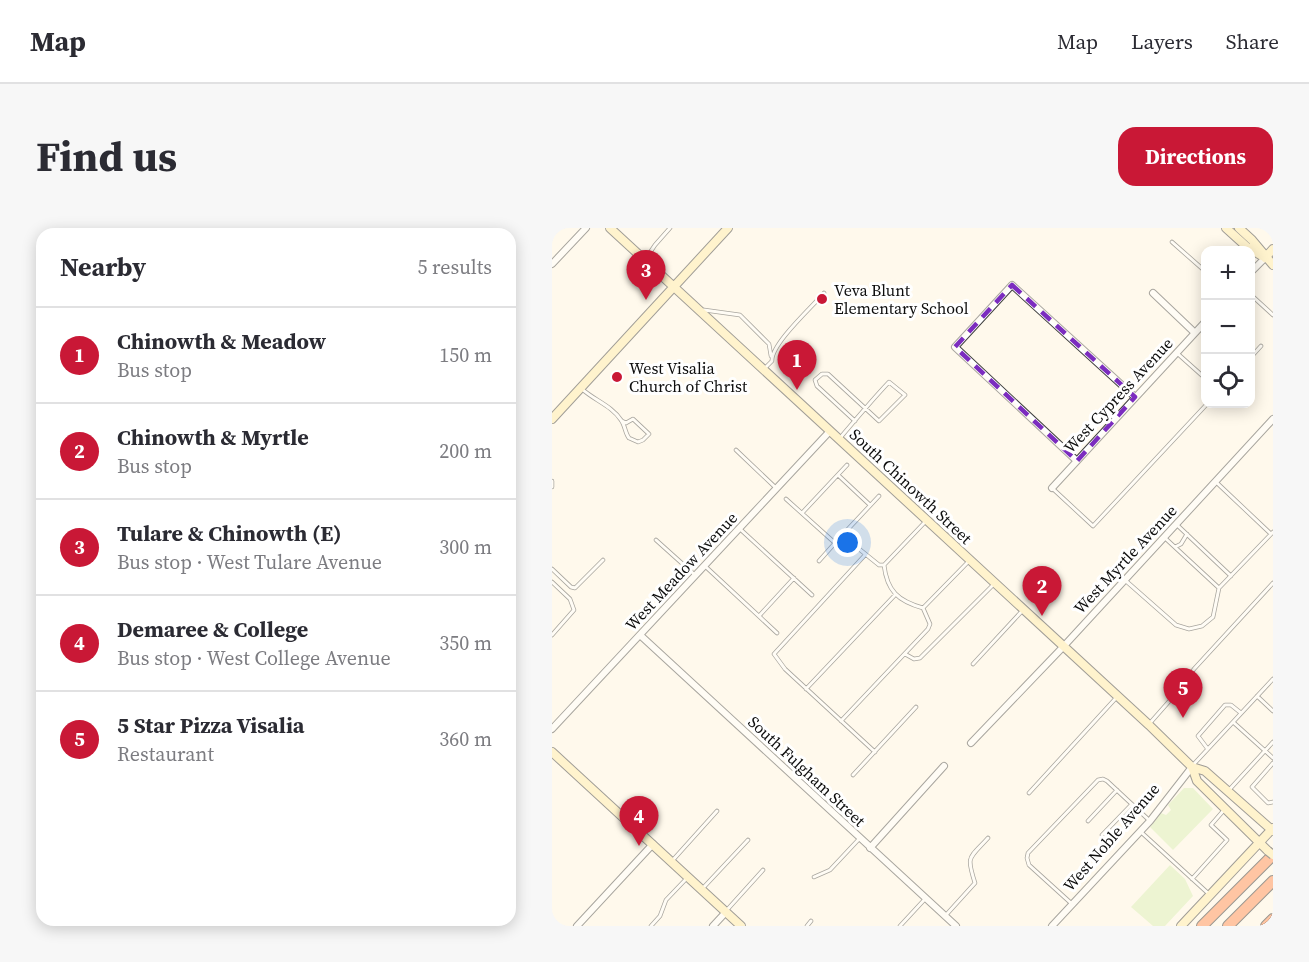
<!DOCTYPE html>
<meta charset="utf-8">
<style>
:root{--surface:#fff;--page:#f7f7f7;--text:#2b2b33;--muted:#7c7c81;--line:#e1e1e2;--accent:#c91836}
body{margin:0;font-family:"Source Serif 4",serif;background:var(--page);color:var(--text)}
.controls{position:absolute;right:18px;top:18px;display:grid;overflow:hidden;border-radius:12px;box-shadow:0 3px 15px #0003}
.controls button{width:54px;height:54px;display:grid;place-items:center;padding:0;border:0;border-bottom:2px solid var(--line);background:var(--surface);color:var(--text);font:30px sans-serif}
.you{position:absolute;left:296px;top:315px;width:21px;height:21px;margin:-15px;border:4px solid #fff;border-radius:50%;background:#1a73e8;box-shadow:0 0 0 9px #1a73e833}
.badge{display:grid;place-items:center;width:39px;height:39px;border-radius:50%;background:var(--accent);color:#fff;font-size:20px;font-weight:700}
.pin{position:absolute;translate:-50% -50px;filter:drop-shadow(0 2px 3px #0008)}
.pin::after{content:'';position:absolute;top:32px;width:21px;height:18px;background:inherit;clip-path:polygon(0 0,100% 0,50% 100%)}
.list{margin:0;padding:0;list-style:none}
h2{display:flex;justify-content:space-between;align-items:center;height:78px;margin:0;padding:0 24px;font-size:26px}
h2 small{font-size:20px;font-weight:400;color:var(--muted)}
.list li{display:grid;grid-template-columns:39px 1fr auto;gap:18px;align-items:center;box-sizing:border-box;height:96px;padding:0 24px;border-top:2px solid var(--line)}
.list b{display:block;font-size:22px;white-space:nowrap}
.list p{margin:0;font-size:20px;white-space:nowrap;color:var(--muted)}
.list em{font-size:20px;font-style:normal;color:var(--muted)}
.icon{flex:none;width:33px;height:33px;fill:none;stroke:currentColor;stroke-width:2;stroke-linecap:round;stroke-linejoin:round}
.map{position:relative;flex:none;width:721px;height:698px;overflow:hidden;border-radius:18px}
header{display:flex;align-items:center;gap:36px;box-sizing:border-box;height:84px;padding:0 30px;background:var(--surface);border-bottom:2px solid var(--line)}
header strong{font-size:28px}
nav{display:flex;gap:33px;margin-inline-start:auto;font-size:21px}
.intro{display:flex;align-items:center;justify-content:space-between;box-sizing:border-box;height:144px;padding:0 36px}
h1{margin:0;font-size:42px}
.button{padding:15px 27px;border-radius:18px;background:var(--accent);color:#fff;font-size:21px;font-weight:700}
main{display:flex;gap:36px;padding:0 36px}
aside{flex:1;background:var(--surface);border-radius:18px;box-shadow:0 3px 15px #0003}
.map>svg:first-child{display:block}
</style>
<header>
<strong>Map</strong>
<nav><a>Map</a><a>Layers</a><a>Share</a></nav>
</header>
<div class="intro"><h1>Find us</h1><a class="button">Directions</a></div>
<main>
<aside>
<h2>Nearby<small>5 results</small></h2>
<ul class="list">
<li><span class="badge">1</span><div><b>Chinowth &amp; Meadow</b><p>Bus stop</p></div><em>150 m</em></li>
<li><span class="badge">2</span><div><b>Chinowth &amp; Myrtle</b><p>Bus stop</p></div><em>200 m</em></li>
<li><span class="badge">3</span><div><b>Tulare &amp; Chinowth (E)</b><p>Bus stop · West Tulare Avenue</p></div><em>300 m</em></li>
<li><span class="badge">4</span><div><b>Demaree &amp; College</b><p>Bus stop · West College Avenue</p></div><em>350 m</em></li>
<li><span class="badge">5</span><div><b>5 Star Pizza Visalia</b><p>Restaurant</p></div><em>360 m</em></li>
</ul>
</aside>
<div class="map">
<svg width="721" height="698" viewBox="0 0 721 698">
<rect width="100%" height="100%" fill="#fff9ec"/>
<!-- green -->
<path fill="#d8edb2" d="M632,560H641L661,581L621,622L598,599L609,585L614,587L619,582L616,577Z
M618,637L633,651L641,668L613,698H601L579,679Z"/>
<g fill="none" stroke-linecap="round" stroke-linejoin="round">
<!-- lane casing -->
<g stroke="#404040" stroke-width="4.5">
<path id="lane" d="M620,14L654,44
M93,32L103,17L118,0
M698,66L721,87
M152,82L188,87L217,116L219,128
M626,126L654,151
M698,130L709,118
M213,140L220,133C219,116 260,79 272,65
M30,161C42,172 60,178 69,192C73,197 73,205 77,210L86,214L91,212L97,206L81,191L74,195L70,193
M288,210C304,191 320,172 337,154L353,167L327,193L276,146H270L263,152L265,158L303,193
M184,222L224,260
M286,247L318,277
M0,253V259
M664,254L719,306
M500,260L541,298L655,176
M234,271L283,315L327,268
M251,284L295,237
M624,296L679,348
M188,301L260,367
M291,308L327,337H332L373,294
M613,310L667,360
M104,312L143,347
M623,319L629,316L635,306
M313,327L222,426L233,441L323,524
M267,333L283,315
M332,337C335,363 346,373 371,380L417,333
M154,339L225,405
M0,341L19,359L23,360L51,332
M574,353L624,397L637,401L650,398L661,389L667,360L721,304
M0,354L18,371L22,382L0,407
M207,388L242,350
M353,426L362,431L368,430L441,357
M421,436L471,382
M254,461L343,367
M705,468L721,483
M289,493L376,401L378,396L371,380
M681,494L721,530
M598,495L628,461L642,441L721,355
M655,520L646,508L673,477H679L689,485
M721,535L700,559L716,575L721,574
M641,537L721,451
M301,547L364,479
M677,562L721,514
M477,565L564,470
M536,593L565,562
M589,604L658,667
M550,607L580,576
M120,633L165,583
M262,649L278,642L308,610
M640,651L675,612L659,597L672,582
M151,660L196,612
M520,676L477,637L475,630L476,625L546,552L551,551L555,553L598,593
M174,683L211,642
M394,687L423,655C414,627 417,631 436,610
M99,698L108,688L114,672L135,650
M255,698L259,693
M348,698L373,671"/>
</g>
<!-- street casing -->
<g stroke="#404040" stroke-width="8">
<path id="street" d="M0,36L34,0
M698,45L713,30
M601,65L643,105
M525,233L403,119L460,57L583,169
M500,260L654,93
M88,407L404,698
M0,501L278,203
M419,515L511,419L721,191
M318,620L392,538
M25,698L101,616
M161,698L174,684
M500,698L598,593L640,539"/>
</g>
<!-- secondary casing -->
<g stroke="#2f2f2f" stroke-width="10">
<path id="secondary" d="M58,0L597,497L640,539L645,553L716,623
M674,0L695,19L710,28
M687,0L700,12L721,37
M713,30L721,21
M0,191L176,0
M0,524L189,698
M640,539L653,543L721,603
M629,698L721,600"/>
</g>
<!-- highway casing -->
<g stroke="#1e1e1e" stroke-width="12">
<path id="highway" d="M650,698L721,627
M676,698L721,653
M714,698L721,691"/>
</g>
<!-- lane -->
<use href="#lane" stroke="#fff" stroke-width="3"/>
<!-- street -->
<use href="#street" stroke="#fff" stroke-width="6"/>
<!-- secondary -->
<use href="#secondary" stroke="#ffeaa7" stroke-width="8"/>
<!-- highway -->
<use href="#highway" stroke="#ff864a" stroke-width="10"/>
<!-- secondary-bridge casing -->
<g stroke="#2f2f2f" stroke-width="10" stroke-linecap="butt">
<path id="secondary-bridge" d="M716,623L721,627"/>
</g>
<!-- secondary-bridge -->
<use href="#secondary-bridge" stroke="#ffeaa7" stroke-width="8"/>
</g>
<!-- marked area -->
<path d="M0 0H721V698H0ZM460,57L583,169L525,233L403,119Z" fill="#fff9ec" fill-opacity=".55" fill-rule="evenodd"/>
<path fill="none" stroke="#7b2cbf" stroke-width="4.5" stroke-dasharray="12 8" stroke-linejoin="round" d="M460,57L583,169L525,233L403,119Z"/>
<!-- markers -->
<g fill="#c91836" stroke="#fff" stroke-width="2">
<circle cx="270" cy="71" r="6"/>
<circle cx="65" cy="149" r="6"/>
</g>
<g text-anchor="middle" stroke-width="6" stroke-linejoin="round" paint-order="stroke">
<!-- poi labels -->
<g font-size="16" fill="#0d0d0d" stroke="#fff" text-anchor="start">
<text x="282" y="68">Veva Blunt<tspan x="282" dy="18">Elementary School</tspan></text>
<text x="77" y="146">West Visalia<tspan x="77" dy="18">Church of Christ</tspan></text>
</g>
<!-- street labels -->
<g font-size="16" fill="#0d0d0d" stroke="#fff">
<text transform="translate(566 167) rotate(-47)" y="6">West Cypress Avenue</text>
<text transform="translate(359 258) rotate(43)" y="6">South Chinowth Street</text>
<text transform="translate(573 331) rotate(-47)" y="6">West Myrtle Avenue</text>
<text transform="translate(129 343) rotate(-47)" y="6">West Meadow Avenue</text>
<text transform="translate(255 543) rotate(43)" y="6">South Fulgham Street</text>
<text transform="translate(559 609) rotate(-49)" y="6">West Noble Avenue</text>
</g>
</g>
</svg>
<div class="controls">
<button>+</button>
<button>−</button>
<button><svg class="icon" aria-label="locate" viewBox="0 0 24 24"><circle cx="12" cy="12" r="6"/><path d="M12 2v4M12 18v4M2 12h4M18 12h4"/></svg></button>
</div>
<div class="you"></div>
<div class="pin badge" style="left:245px;top:162px">1</div>
<div class="pin badge" style="left:490px;top:388px">2</div>
<div class="pin badge" style="left:94px;top:72px">3</div>
<div class="pin badge" style="left:87px;top:618px">4</div>
<div class="pin badge" style="left:631px;top:490px">5</div>
</div>
</main>
